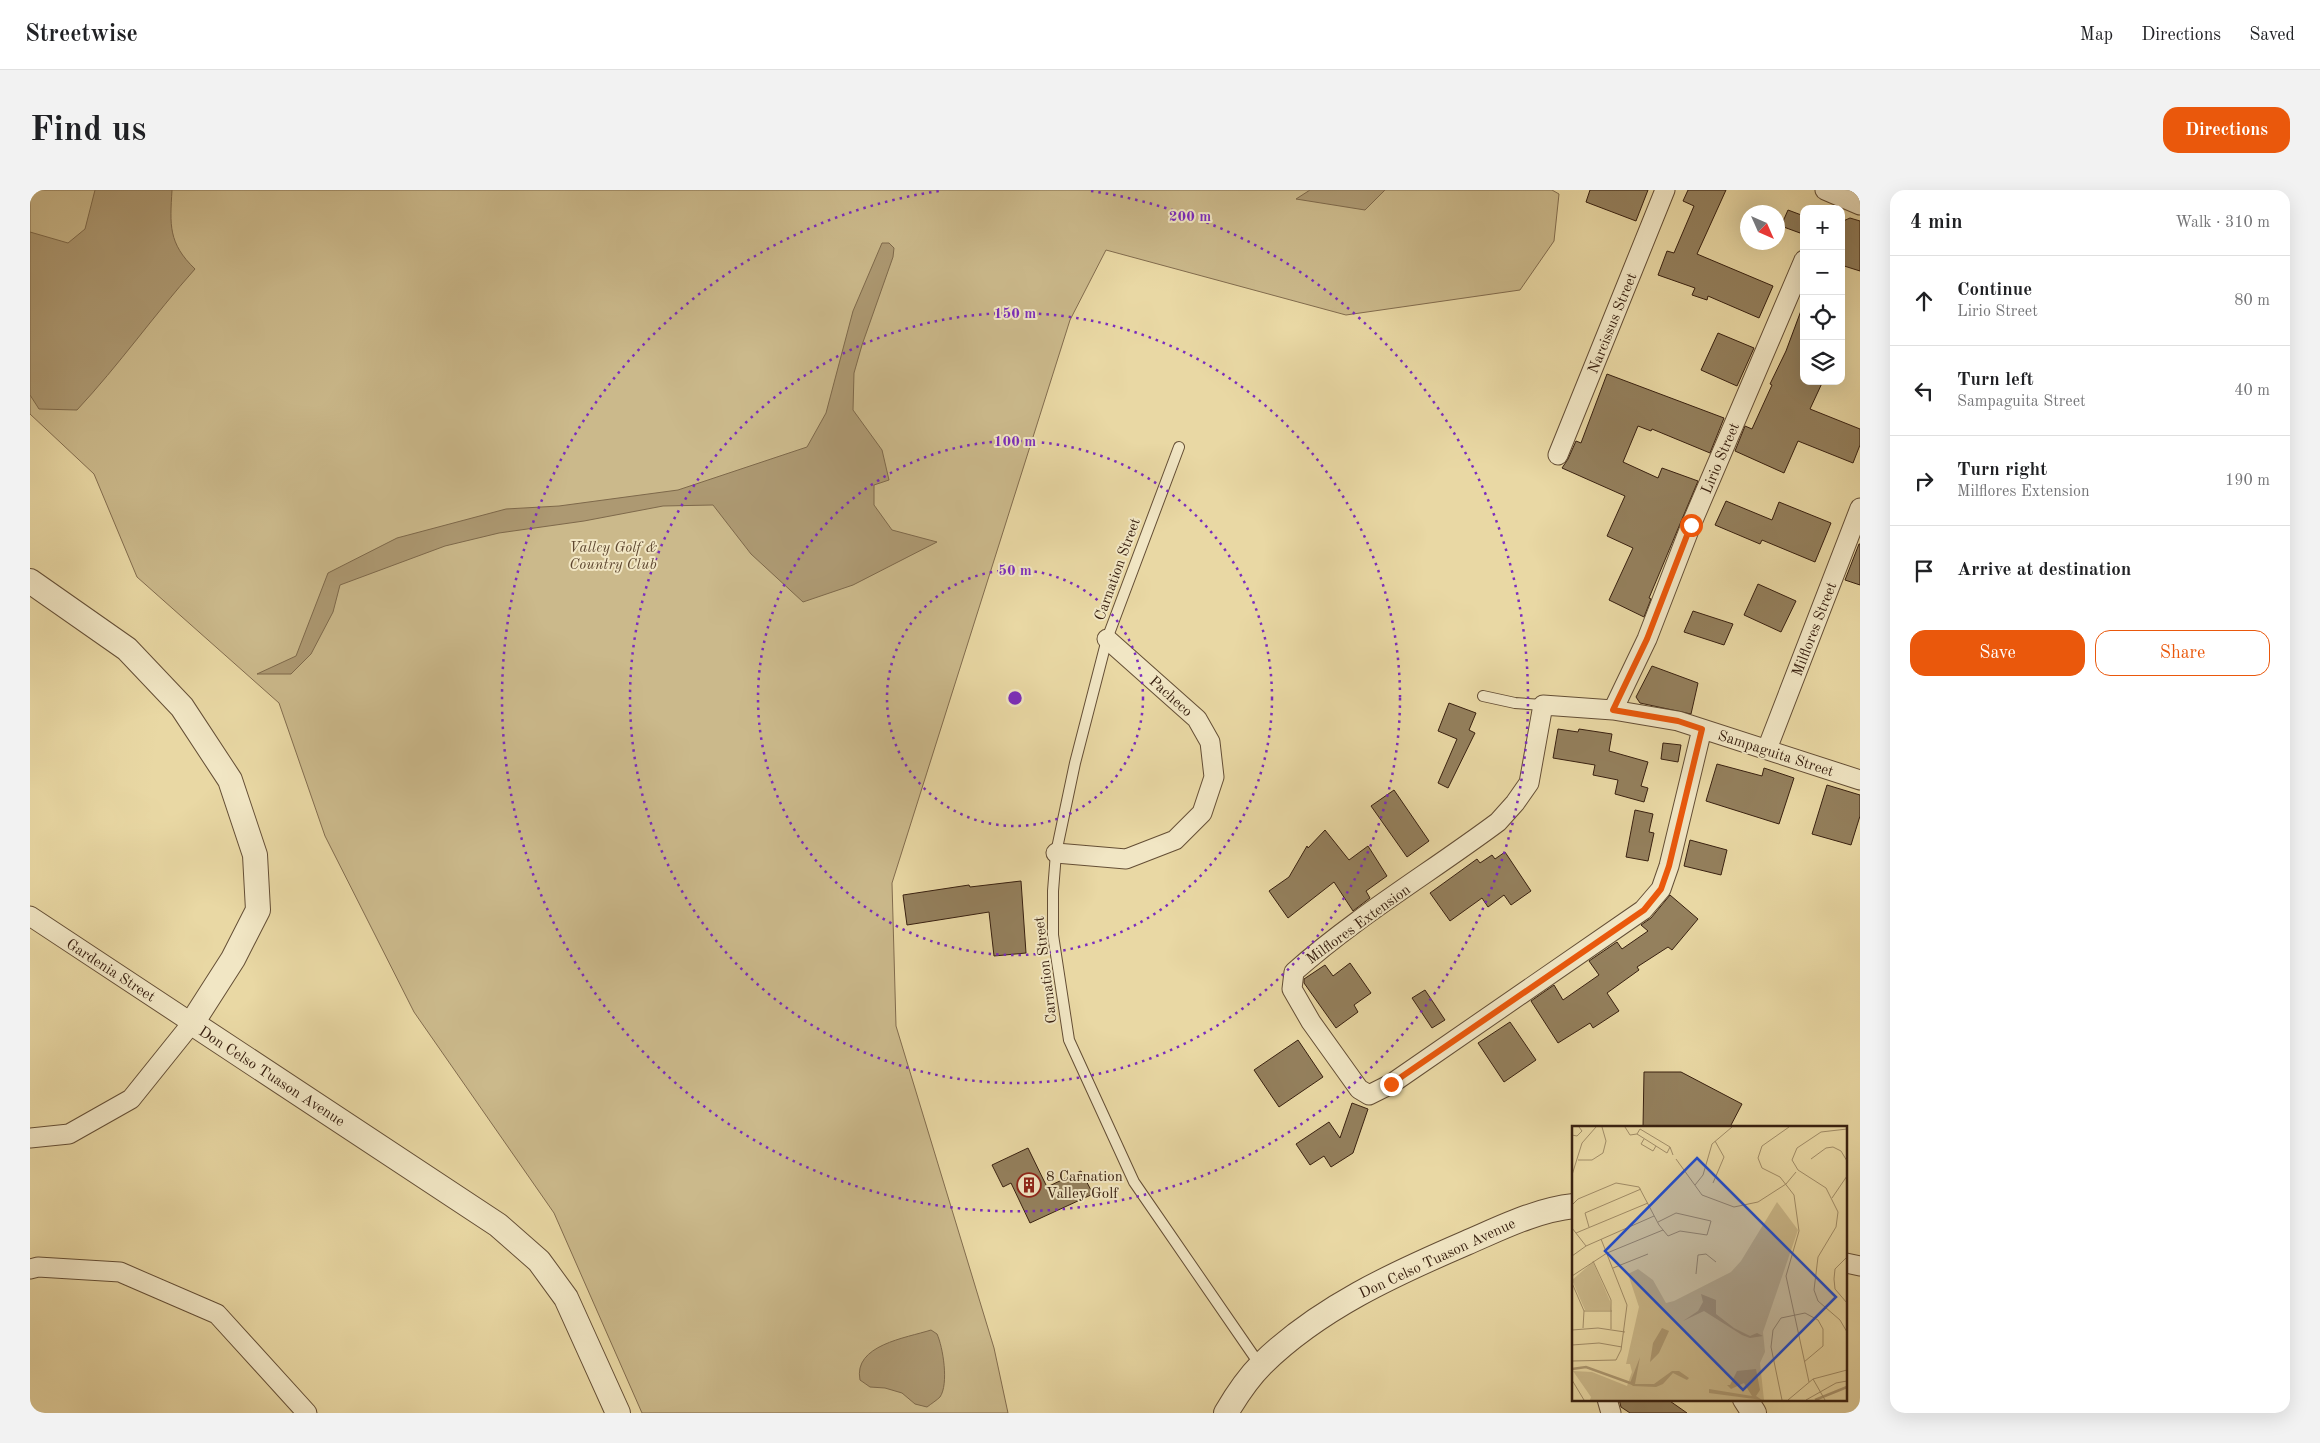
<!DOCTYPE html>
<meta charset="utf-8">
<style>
:root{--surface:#fff;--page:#f2f2f2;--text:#202124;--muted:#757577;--line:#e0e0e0;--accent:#ea580c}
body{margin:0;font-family:"Old Standard TT",serif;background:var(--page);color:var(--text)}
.controls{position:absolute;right:15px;top:15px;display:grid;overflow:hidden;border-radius:10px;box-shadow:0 5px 20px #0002}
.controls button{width:45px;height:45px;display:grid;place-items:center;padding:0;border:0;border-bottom:1px solid var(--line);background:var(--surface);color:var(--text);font:25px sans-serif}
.compass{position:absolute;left:1710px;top:15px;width:45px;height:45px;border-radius:50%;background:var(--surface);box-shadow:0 5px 20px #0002;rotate:135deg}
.stop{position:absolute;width:15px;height:15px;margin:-11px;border:4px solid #ea580c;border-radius:50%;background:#fff}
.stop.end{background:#ea580c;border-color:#fff;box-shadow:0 1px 5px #0008}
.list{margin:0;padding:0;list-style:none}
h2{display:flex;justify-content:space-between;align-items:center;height:65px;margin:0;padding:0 20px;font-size:21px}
h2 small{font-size:16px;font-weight:400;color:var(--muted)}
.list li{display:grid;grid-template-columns:32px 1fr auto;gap:15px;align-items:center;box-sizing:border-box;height:90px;padding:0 20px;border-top:1px solid var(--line)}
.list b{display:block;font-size:19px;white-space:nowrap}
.list p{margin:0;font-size:16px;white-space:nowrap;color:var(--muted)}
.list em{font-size:16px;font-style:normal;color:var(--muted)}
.actions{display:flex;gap:10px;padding:15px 20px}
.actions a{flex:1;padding:11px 0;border:1px solid var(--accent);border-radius:15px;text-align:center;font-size:18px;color:var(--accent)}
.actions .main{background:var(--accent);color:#fff}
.icon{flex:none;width:28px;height:28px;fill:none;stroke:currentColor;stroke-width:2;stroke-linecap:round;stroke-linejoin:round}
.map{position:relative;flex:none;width:1830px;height:1223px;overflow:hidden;border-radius:15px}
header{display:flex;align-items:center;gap:30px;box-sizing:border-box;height:70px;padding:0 25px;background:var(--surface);border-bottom:1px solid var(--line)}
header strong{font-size:24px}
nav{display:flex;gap:28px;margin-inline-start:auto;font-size:18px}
.intro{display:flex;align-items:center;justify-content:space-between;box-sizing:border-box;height:120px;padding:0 30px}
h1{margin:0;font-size:35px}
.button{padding:12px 22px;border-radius:15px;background:var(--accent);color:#fff;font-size:18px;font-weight:700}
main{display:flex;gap:30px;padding:0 30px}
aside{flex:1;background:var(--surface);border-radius:15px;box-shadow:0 5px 20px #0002}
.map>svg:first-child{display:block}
</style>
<header>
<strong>Streetwise</strong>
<nav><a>Map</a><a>Directions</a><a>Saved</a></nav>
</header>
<div class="intro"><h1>Find us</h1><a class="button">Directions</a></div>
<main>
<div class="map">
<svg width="1830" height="1223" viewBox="0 0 1830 1223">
<rect width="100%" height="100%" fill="#e9d8a4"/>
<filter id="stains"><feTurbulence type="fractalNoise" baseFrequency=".004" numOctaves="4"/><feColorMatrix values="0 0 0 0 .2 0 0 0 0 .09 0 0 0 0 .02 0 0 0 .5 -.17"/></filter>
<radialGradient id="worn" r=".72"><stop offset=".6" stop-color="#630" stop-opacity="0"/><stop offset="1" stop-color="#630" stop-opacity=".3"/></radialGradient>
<!-- green -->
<path fill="#cbb98b" stroke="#826c4e" d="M0,0H1522L1529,4L1524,51L1490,100L1316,125L1076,60L1040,130L862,693L866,836L964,1158L978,1223H612L524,1023L384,822L295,646L249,513L107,387L64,284L0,224Z"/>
<!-- water -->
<path fill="#ad9972" stroke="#7e694b" d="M65,0H142C140,35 138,53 165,79C124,125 89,175 47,220L9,219L0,205V42L38,53L55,39Z
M1280,0H1355L1335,20L1266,9Z
M852,53H859L864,58L863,67L832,155L824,183L823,220L852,260L859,290L844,295V315L862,340L907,352L823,395L773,412L721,364L683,315L633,316L554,331L469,343L415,356L310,395L303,422L281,464L261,484H227L266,466L298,383L367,348L476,319L529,316L648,300L777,257L796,223L823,121Z
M901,1140L907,1144C913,1157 919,1194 910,1207C907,1210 901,1214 897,1217L885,1214L872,1203L855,1198L840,1197L830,1190C823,1155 876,1148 901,1140Z"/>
<!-- building -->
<path fill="#94805d" stroke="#382010" d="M1560,0H1618L1606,31L1556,12Z
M1658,0H1696L1667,64L1743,96L1729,128L1678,106L1677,110L1662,105L1665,98L1628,85L1637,61L1644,63L1664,16L1653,11Z
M1758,20L1774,26V34L1770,43L1751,36Z
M1820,28L1830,31V81L1811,75V32Z
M1772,118H1774V191H1793L1780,219L1830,239V255L1823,273L1768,251L1754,283L1705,261L1715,236L1722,239L1742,195L1740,194L1756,161Z
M1688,143L1724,158L1707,196L1671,180Z
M1577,184L1694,228L1680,263L1622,239L1621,241L1608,236L1593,272L1628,288L1632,278L1668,291L1619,408L1621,409L1614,427L1579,410L1603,358L1577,346L1595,306L1532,278L1538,269L1546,251L1551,253Z
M1696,311L1742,330L1749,312L1801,333L1785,372L1732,350L1730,354L1685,335Z
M1829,354H1830V395L1815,390Z
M1728,394L1766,411L1751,442L1714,425Z
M1663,421L1703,434L1694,455L1654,442Z
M1622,476L1668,493L1661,524L1610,513L1606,507Z
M1419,513L1446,523L1439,540L1445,543L1418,598L1408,593L1427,549L1408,541Z
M1528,539L1548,542L1549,539L1582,544L1579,561L1618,572L1611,596L1618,598L1614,612L1585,604L1588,590L1563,585L1565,575L1523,568Z
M1633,553L1651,555L1648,572L1631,569Z
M1687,574L1732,586L1734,578L1764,588L1749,634L1676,611Z
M1797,595L1830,605V626L1821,655L1782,644Z
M1364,600L1399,651L1377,667L1341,616Z
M1605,620L1623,624L1619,642L1624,643L1618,671L1596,667Z
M1295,640L1319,670L1338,656L1357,686L1336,701L1340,708L1323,721L1304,692L1258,728L1239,701L1259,687L1277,656L1278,658Z
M1660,650L1697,660L1691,685L1654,676Z
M1475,662L1501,701L1481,715L1474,705L1458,717L1452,708L1420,731L1400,703L1447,669L1450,673L1462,665L1465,669Z
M991,691L996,763L964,766L959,722L877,735L873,705L939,695L940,697Z
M1640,705L1668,729L1642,760L1638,757L1607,777L1609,780L1577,803L1589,821L1563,838L1560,833L1528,853L1501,811L1524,795L1533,810L1569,785L1559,771L1587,752L1592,759L1618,741L1611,735L1621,728Z
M1320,773L1341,803L1324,815L1328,822L1306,838L1274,793V789L1295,775L1303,786Z
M1395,800L1415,830L1402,838L1382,808Z
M1480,832L1506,870L1474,892L1448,853Z
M1268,850L1293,887L1249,917L1224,880Z
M1614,882H1651L1712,914L1700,937H1613Z
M1322,913L1338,919L1323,963L1301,977L1294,966L1280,975L1266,954L1299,932L1310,948Z
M998,958L1017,997L1051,981L1063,1004L1000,1033L981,993L973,997L962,975Z
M1589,1209H1637L1657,1223H1600L1591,1217Z"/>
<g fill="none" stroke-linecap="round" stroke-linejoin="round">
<!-- service casing -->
<g stroke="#644e35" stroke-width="12">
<path id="service" d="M1149,257L1077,449L1045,573L1026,663L1023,701V745L1039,850L1104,992L1230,1175
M1453,506L1485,513L1513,515"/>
</g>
<!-- minor casing -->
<g stroke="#644e35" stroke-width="21">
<path id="minor" d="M1795,0L1830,15
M1528,265L1635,0
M1583,520L1617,449L1661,335L1774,70
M1672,539L1639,676L1631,699L1613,720L1361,894L1339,905L1329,899L1281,832L1262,799L1264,782C1327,726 1401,682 1468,632L1485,613L1499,593L1513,515L1583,520L1648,531L1830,590
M1737,559L1830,318
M1026,663L1096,669L1145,650L1172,623L1184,587L1180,552L1167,529L1077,449
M0,726L162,833L101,909L39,944L0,948
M1816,1073L1830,1076
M0,1079L8,1077L90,1082L187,1124L277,1223
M1577,1209L1581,1223"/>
</g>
<!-- tertiary casing -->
<g stroke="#644e35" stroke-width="26">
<path id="tertiary" d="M0,391L97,459L152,517L200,590L225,665L228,720L203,769L162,833L468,1035L509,1071L536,1108L588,1223
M1715,1209L1724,1223
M1196,1223C1206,1206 1218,1188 1232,1174C1289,1118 1364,1084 1436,1053C1471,1038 1506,1020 1544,1016"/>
</g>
<!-- service -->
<use href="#service" stroke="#f1e6c4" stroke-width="10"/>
<!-- minor -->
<use href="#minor" stroke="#f1e6c4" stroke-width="19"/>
<!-- tertiary -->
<use href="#tertiary" stroke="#f1e6c4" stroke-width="24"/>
</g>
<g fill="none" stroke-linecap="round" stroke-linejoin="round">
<!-- route -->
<path stroke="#ea580c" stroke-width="6" d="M1361,894L1614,720L1631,699L1639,676L1672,539L1648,531L1583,520L1617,449L1661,335"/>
</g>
<!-- distance rings -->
<g fill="none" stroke="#7b2cbf" stroke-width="2.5" stroke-dasharray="2.5 5">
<circle cx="985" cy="508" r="128"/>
<circle cx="985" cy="508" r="257"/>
<circle cx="985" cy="508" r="385"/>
<path d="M1061 1A513 513 0 1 1 909 1"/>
</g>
<!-- icons -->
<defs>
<g id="building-ring" transform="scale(1.25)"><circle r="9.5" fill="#f1e6c4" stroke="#8f2418" stroke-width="1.5"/><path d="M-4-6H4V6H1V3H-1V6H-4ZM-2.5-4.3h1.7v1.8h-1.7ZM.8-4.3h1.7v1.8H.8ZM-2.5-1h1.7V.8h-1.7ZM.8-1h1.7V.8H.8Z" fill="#8f2418"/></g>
</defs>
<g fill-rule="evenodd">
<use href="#building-ring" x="999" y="995"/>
</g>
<g text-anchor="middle" stroke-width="4" stroke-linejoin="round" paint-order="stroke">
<!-- street labels -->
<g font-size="15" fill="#382010" stroke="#f1e6c4">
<text transform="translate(1582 133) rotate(-68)" y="5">Narcissus Street</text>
<text transform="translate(1690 268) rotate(-67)" y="5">Lirio Street</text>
<text transform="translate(1087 379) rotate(-70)" y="5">Carnation Street</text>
<text transform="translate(1784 439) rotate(-69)" y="5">Milflores Street</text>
<text transform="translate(1141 506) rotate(42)" y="5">Pacheco</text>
<text transform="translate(1746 563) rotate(18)" y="5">Sampaguita Street</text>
<text transform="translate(1328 734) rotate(-36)" y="5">Milflores Extension</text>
<text transform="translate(81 780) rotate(33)" y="5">Gardenia Street</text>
<text transform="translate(1015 780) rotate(-97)" y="5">Carnation Street</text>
<text transform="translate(242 886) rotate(33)" y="5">Don Celso Tuason Avenue</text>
<text transform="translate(1407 1068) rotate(-25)" y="5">Don Celso Tuason Avenue</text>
</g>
<!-- park labels -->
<g font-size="15" font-style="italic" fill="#5d462f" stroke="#f1e6c4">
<text x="583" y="362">Valley Golf &amp;<tspan x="583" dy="17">Country Club</tspan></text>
</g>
<!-- poi labels -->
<g font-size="15" fill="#382010" stroke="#f1e6c4" text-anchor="start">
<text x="1016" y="991">8 Carnation<tspan x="1016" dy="17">Valley Golf</tspan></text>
</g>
</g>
<!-- overview -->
<g transform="translate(1542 936)">
<rect width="275" height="275" fill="#e9d8a4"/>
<path d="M205,76L226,104L191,206L193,226L188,237L192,274H18L19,271L1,245L20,246L55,260L60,246L58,238H54L67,181L56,148L66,143L81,154L94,177L102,175L159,146L169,135ZM21,136L38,175L39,184H13L0,154Z" fill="#cbb98b"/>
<path d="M129,168L144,174V188L162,202L178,210L185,207L191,210L178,212L170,209L132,185L111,195L126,185L131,176ZM90,202L97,205L87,227L78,236L81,217ZM68,231L63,258H82L100,245H107L117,252L115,254L101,247L91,258L84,261L61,260L58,257ZM184,243L188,264L184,270L190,274L137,267V263L180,270L172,257L159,263L155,259H158L165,245Z" fill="#ad9972"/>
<path fill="none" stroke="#ad9972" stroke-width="2.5" d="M0,243L14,241L61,258M243,274L275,261"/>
<path fill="none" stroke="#a28e69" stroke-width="1" d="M53,1L58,9L65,8L68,3L98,21L101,29M217,1L190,20L186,32L190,42L208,51L222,69L227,105L214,150L237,256M275,3L249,6L225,22L220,34L226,44L254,62L266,86L264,101L246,131L242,164L246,175L268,194L275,206M65,8L95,27L98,21M0,9L5,10L10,5L7,1M72,13L69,18L81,25L84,20M104,33L130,69L162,81L186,76L214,58L224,46M239,33L254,22L261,21L269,25L275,35M6,34H20L31,27L34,15L30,1M0,49L10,17L24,1M141,57L152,31L143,15M123,59L131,49L140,18L160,1M260,72L275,50M0,79L6,73L44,57L67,61L87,99L96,110L108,105L135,109L139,95L104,87L86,96M17,101L13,87L69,63M0,102L14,120M4,107L76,77M0,130L14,120L82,90M275,131L263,143L262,153L263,163L275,177M21,135L39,174V203M41,142L76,128M124,148L126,129L134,128L144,136M0,150L35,127L91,104M0,157L12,185L11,202M12,185H40M0,204L26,202L53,206M0,219L27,217L50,221M0,235L44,234L49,224L55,179L29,113M241,253L253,274M0,254L12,274M210,274L199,221L201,204L209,192L233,187L246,194L251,203V220L232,236M216,274L241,253L275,244M234,274L264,257L275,255"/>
<path fill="#1d4ed8" fill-opacity="0.15" stroke="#1d4ed8" stroke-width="2.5" d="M125,32L264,171L171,264L33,125Z"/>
<rect width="275" height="275" fill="none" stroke="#382010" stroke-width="2.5"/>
</g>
<circle cx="985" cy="508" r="8" fill="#7b2cbf" stroke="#f1e6c4" stroke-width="2.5"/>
<g font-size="15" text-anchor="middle" font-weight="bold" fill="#7b2cbf" stroke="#f1e6c4" stroke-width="4" stroke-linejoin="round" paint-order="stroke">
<text x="1160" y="31">200 m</text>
<text x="985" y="128">150 m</text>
<text x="985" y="256">100 m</text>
<text x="985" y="385">50 m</text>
</g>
<rect width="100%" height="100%" filter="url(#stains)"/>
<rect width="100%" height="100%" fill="url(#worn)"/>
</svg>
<div class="controls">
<button>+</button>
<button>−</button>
<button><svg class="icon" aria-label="locate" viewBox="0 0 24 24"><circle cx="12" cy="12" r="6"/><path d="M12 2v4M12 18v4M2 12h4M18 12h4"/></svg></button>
<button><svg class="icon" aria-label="layers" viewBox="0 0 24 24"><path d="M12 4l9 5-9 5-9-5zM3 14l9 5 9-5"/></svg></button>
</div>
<svg class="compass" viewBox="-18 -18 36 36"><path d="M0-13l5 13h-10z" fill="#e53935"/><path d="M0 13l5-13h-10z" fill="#757577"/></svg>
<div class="stop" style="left:1661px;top:335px"></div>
<div class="stop end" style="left:1361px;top:894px"></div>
</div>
<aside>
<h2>4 min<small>Walk · 310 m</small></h2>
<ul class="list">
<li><svg class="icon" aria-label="ahead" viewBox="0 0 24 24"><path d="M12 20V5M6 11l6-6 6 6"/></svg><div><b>Continue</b><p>Lirio Street</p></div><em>80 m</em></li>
<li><svg class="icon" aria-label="left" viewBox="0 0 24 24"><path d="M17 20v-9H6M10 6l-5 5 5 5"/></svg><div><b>Turn left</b><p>Sampaguita Street</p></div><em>40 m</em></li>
<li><svg class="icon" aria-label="right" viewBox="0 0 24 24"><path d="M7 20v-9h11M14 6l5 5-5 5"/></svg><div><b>Turn right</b><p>Milflores Extension</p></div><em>190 m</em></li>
<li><svg class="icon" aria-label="arrive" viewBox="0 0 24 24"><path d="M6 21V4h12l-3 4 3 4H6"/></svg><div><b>Arrive at destination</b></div></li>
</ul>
<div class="actions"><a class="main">Save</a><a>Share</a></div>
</aside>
</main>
